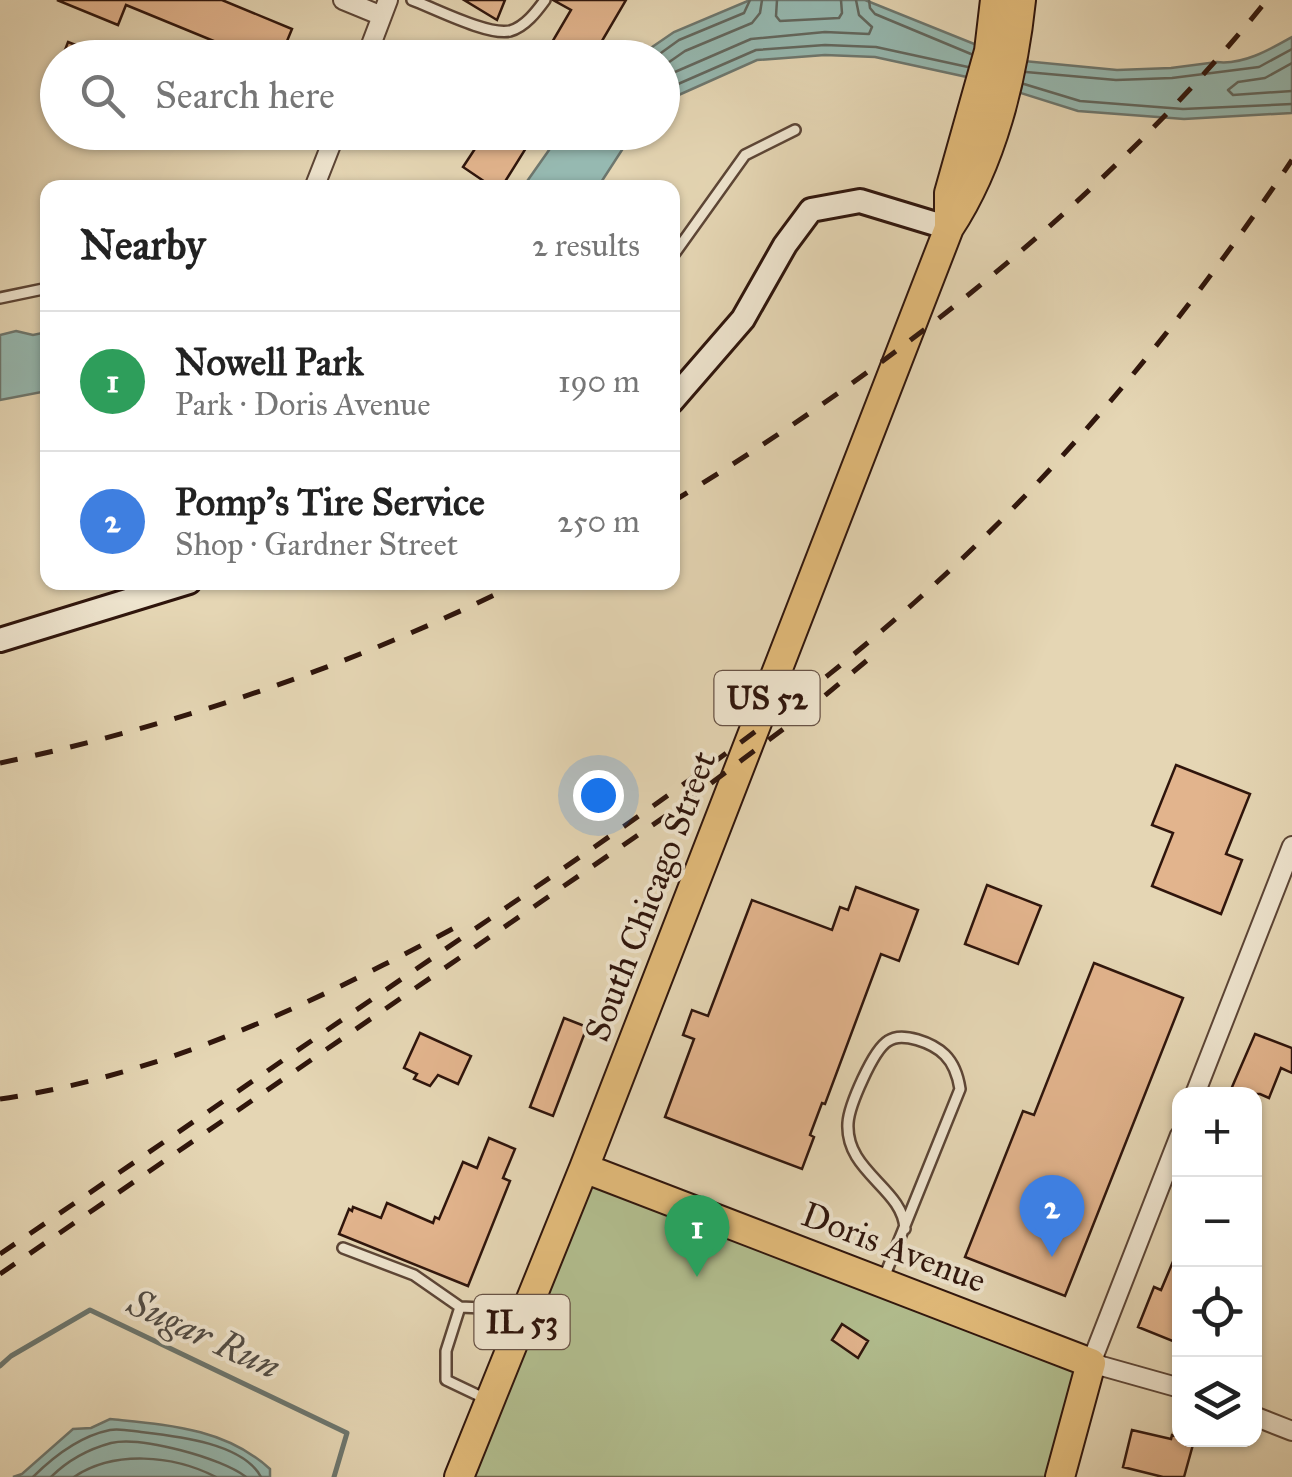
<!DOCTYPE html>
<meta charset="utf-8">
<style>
:root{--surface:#fff;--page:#f2f2f2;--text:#222;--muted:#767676;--line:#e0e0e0;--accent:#1a73e8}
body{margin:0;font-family:"IM FELL Great Primer",serif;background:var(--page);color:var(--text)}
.controls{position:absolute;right:30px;bottom:30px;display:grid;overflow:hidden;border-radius:20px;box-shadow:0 2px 8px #0004}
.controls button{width:90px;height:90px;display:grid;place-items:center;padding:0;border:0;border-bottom:2px solid var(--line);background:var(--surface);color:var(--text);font:50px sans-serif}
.you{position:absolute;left:598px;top:795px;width:35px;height:35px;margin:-25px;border:8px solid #fff;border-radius:50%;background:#1a73e8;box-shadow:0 0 0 15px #1a73e833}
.badge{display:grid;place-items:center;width:65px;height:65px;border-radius:50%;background:var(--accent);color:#fff;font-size:32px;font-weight:700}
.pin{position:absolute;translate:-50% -82px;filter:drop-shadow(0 2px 5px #0008)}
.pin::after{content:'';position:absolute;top:52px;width:35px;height:30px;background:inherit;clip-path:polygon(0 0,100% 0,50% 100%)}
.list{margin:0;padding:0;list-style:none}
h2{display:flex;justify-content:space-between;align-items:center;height:130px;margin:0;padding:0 40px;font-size:42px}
h2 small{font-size:32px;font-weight:400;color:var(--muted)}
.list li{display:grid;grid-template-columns:65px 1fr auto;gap:30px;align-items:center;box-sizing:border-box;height:140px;padding:0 40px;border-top:2px solid var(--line)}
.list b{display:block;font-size:38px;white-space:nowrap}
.list p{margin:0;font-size:32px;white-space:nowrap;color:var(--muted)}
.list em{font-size:32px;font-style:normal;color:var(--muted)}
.icon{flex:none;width:55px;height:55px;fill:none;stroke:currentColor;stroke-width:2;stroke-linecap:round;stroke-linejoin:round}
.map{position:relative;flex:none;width:1292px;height:1477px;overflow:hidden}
.search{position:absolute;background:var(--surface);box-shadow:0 2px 8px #0004;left:40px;top:40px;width:640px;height:110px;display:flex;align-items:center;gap:25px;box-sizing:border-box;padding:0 35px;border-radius:55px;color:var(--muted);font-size:38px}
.panel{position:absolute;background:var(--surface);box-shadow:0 2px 8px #0004;left:40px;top:180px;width:640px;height:410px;border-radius:20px}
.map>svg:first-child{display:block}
</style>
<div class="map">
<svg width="1292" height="1477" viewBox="0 0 1292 1477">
<rect width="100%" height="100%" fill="#e5d6b4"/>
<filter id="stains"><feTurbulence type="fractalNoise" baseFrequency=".002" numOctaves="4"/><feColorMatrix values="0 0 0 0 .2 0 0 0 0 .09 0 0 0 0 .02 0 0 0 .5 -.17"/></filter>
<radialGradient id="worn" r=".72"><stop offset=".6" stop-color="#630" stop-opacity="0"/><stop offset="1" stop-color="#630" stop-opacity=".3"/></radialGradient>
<!-- green -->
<path fill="#b2be8f" stroke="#706a4e" stroke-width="2.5" d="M590,1179L1097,1375L1071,1477H469Z"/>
<!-- water -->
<path fill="#96b9b1" stroke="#6d776f" stroke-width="2.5" d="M750,0H865L1014,60L1117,70L1171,68L1217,62C1243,65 1269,50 1292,37V113L1184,119L1078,111L976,79L875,57L825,55L757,60L663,102L662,58H636L674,32Z
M561,133V132L633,133L598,187H523Z
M16,331L33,335L47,332V391L0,400V335Z
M110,1419C168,1425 225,1428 270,1469V1477H13L22,1474L73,1429L91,1428Z"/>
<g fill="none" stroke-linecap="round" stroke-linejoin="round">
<!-- shore -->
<path stroke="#62675e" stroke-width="2.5" d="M777,0L776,16L780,21L839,18L842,13L841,0
M869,0L870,8L875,14L971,54
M654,58L679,40L744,13L750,0
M1292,63L1265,78L1238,82L1228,90L1233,95L1292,91
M662,67L685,51L752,23L760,13L762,0
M1026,72L1116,80L1172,78L1259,67L1292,49
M662,74L668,75L751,39L825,32L869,34L872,27L859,15L856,0
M1024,84L1080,101L1183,109L1292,104
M662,91L756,50L825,45L876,47L968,67
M33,1477C55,1455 80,1436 110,1430C119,1428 132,1431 141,1432C176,1436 243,1443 261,1477
M51,1477C68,1460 89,1449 111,1443C141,1436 222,1458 246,1477
M74,1477C114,1450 173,1455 216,1477"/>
<!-- stream -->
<path stroke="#6d776f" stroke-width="5" d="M0,1366L11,1356L90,1310L347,1433L334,1477"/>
</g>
<!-- building -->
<path fill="#e2b48d" stroke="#2f150c" stroke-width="2.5" d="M57,0H222L292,29L280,58H255L126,5L118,25Z
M464,0H505L497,20Z
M553,0H626L592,58H563L548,49L571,10Z
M68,42L104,56V58H62Z
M486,132H536L501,188H494L463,167Z
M1176,765L1250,794L1226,854L1242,860L1221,914L1152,886L1173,833L1152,825Z
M987,885L1041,906L1018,964L965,944Z
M856,887L918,910L899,961L881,954L825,1104L822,1103L810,1135L814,1137L802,1169L665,1117L694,1039L683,1035L692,1010L708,1016L752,900L832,930L840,907L848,910Z
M1094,963L1183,998L1065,1296L965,1257L1023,1111L1034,1115Z
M564,1018L587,1027L553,1116L530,1107Z
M420,1033L471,1056L458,1084L438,1075L430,1086L414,1079L417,1074L404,1068Z
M1255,1034L1292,1048V1073L1281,1068L1269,1098L1260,1094H1229Z
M489,1138L515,1149L503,1178L510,1181L468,1286L339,1234L349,1209L352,1211L353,1207L381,1218L387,1203L433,1223L435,1217L439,1219L463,1162L477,1168Z
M1180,1245V1344L1138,1327L1154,1287L1161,1290Z
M842,1324L868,1341L858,1358L832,1340Z
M1132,1430L1171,1439L1172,1435L1194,1441L1184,1477H1163L1123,1467Z"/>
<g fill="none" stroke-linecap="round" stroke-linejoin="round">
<!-- lane casing -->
<g stroke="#5c4536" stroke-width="14">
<path id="lane" d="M412,0C434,8 488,36 510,31C525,27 537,11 545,0
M672,257L745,155L795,130
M0,298L48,288
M343,1248L414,1275L460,1307
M883,1280L960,1089C958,1076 954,1064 945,1055C933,1043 902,1031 888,1041C873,1050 849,1106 848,1123C845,1172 903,1188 905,1229
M488,1400L446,1380V1351L460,1307L483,1308L517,1319"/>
</g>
<!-- street casing -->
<g stroke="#5c4536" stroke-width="22">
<path id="street" d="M343,0L382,16
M366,58L388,0
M314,188L336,132
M1195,1094L1292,846
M1180,1135L1091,1363L1180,1388
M1254,1416L1292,1431"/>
</g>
<!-- secondary casing -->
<g stroke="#2f150c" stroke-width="28">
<path id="secondary" d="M672,401L743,319L785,245L811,210L860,201L949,228
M0,640L189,582"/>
</g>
<!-- primary casing -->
<g stroke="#2f150c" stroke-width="32">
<path id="primary" d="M949,228V193L989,51L995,0
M584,1168L1091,1363L1060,1477
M459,1477L584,1168L949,228C992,163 1013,77 1021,0"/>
</g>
<!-- lane -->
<use href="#lane" stroke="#eee4ce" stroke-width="9"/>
<!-- street -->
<use href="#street" stroke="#eee4ce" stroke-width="18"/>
<!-- secondary -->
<use href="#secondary" stroke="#eee4ce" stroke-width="22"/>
<!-- primary -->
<use href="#primary" stroke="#e2bb7a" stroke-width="28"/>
<!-- rail -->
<path stroke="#2f150c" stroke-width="5" stroke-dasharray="18 18" stroke-linecap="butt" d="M672,502C892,368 1105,201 1267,0
M0,763C180,725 356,664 521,582
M0,1099C163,1075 312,1004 456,927
M0,1254C163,1143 325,1031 488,920C634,820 782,720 915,602C1061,472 1183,322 1292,160
M0,1274L686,802L798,718L877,652"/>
</g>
<g text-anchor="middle" stroke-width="8" stroke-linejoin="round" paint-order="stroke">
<!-- shield labels -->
<g fill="#eee4ce" stroke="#685346" stroke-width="2.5">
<rect x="714.5" y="671" width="105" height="54" rx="8"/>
<rect x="474.5" y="1295" width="95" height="54" rx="8"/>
</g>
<g font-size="32" font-weight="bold" fill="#2f150c">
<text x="767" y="709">US 52</text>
<text x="522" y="1333">IL 53</text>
</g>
<!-- street labels -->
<g font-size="35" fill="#2f150c" stroke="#eee4ce">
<text transform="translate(650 896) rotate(-69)" y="12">South Chicago Street</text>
<text transform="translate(894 1247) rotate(21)" y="12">Doris Avenue</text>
</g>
<!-- water labels -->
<g font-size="38" font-style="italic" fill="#534e46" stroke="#eee4ce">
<text transform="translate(204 1334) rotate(25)" y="13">Sugar Run</text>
</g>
</g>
<rect width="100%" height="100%" filter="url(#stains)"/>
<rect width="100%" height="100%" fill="url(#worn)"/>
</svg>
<div class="controls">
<button>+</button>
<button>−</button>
<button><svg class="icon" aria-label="locate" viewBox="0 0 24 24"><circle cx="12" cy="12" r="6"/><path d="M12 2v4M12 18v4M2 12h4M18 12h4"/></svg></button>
<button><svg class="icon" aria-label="layers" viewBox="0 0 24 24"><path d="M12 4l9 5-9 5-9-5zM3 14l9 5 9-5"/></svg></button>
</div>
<div class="you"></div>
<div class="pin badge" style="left:697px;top:1277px;background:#2e9e5b">1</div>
<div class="pin badge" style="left:1052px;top:1257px;background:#3f7fe0">2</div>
<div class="search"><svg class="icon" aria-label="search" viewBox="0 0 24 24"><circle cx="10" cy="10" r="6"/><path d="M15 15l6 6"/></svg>Search here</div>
<section class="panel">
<h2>Nearby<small>2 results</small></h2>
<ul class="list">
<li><span class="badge" style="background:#2e9e5b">1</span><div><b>Nowell Park</b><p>Park · Doris Avenue</p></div><em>190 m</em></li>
<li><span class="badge" style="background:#3f7fe0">2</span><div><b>Pomp's Tire Service</b><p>Shop · Gardner Street</p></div><em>250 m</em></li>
</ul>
</section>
</div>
